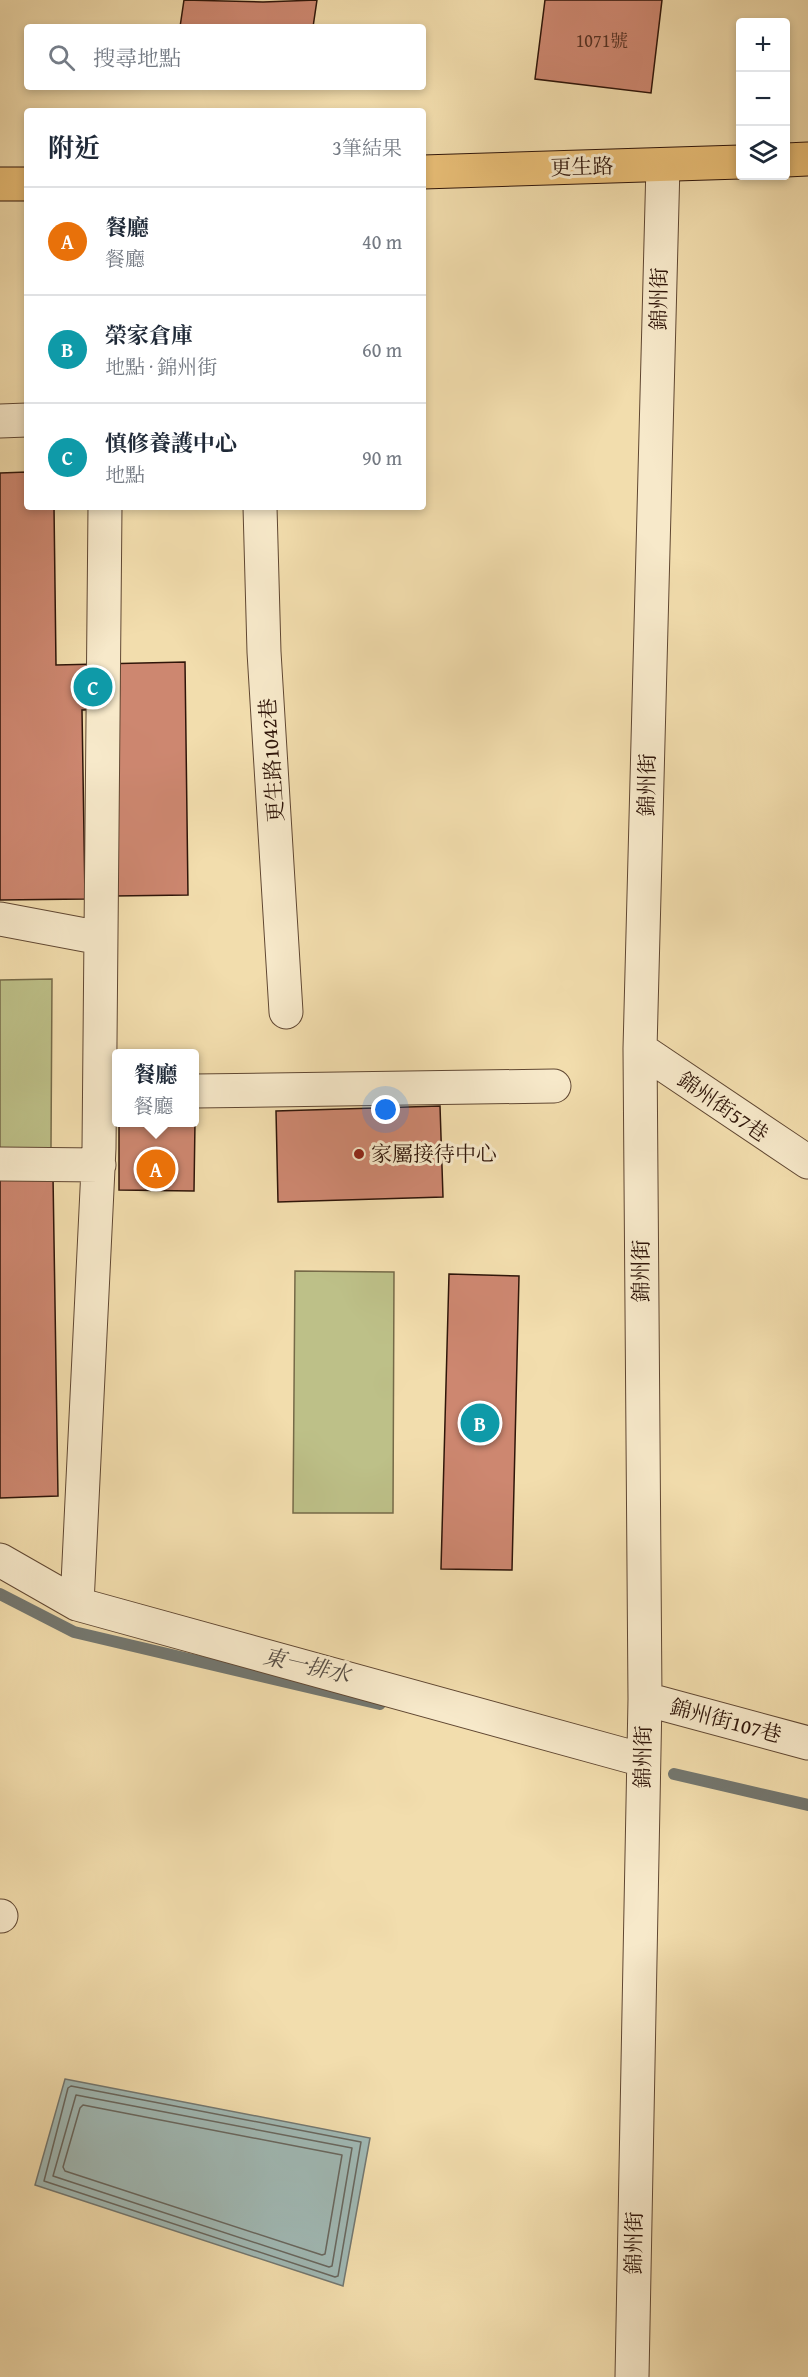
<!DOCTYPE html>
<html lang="zh-TW">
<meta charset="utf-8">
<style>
:root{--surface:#fff;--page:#f2f2f3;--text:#1f2937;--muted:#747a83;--line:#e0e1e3;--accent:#111827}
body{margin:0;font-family:"Gentium Book Plus","Noto Serif TC",serif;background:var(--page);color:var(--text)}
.controls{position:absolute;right:18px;top:18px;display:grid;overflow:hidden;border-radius:6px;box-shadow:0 3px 9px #0003}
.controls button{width:54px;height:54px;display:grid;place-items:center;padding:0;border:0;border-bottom:2px solid var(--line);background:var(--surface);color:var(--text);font:30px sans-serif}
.you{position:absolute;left:386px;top:1110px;width:21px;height:21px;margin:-15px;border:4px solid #fff;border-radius:50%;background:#1a73e8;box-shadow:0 0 0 9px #1a73e833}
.badge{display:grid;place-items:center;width:39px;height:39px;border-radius:50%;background:var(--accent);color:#fff;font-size:20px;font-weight:700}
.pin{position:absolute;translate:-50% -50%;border:3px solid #fff;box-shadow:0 2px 6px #0006}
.popup{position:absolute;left:112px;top:1049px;width:87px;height:78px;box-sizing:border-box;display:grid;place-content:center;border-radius:6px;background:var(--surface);filter:drop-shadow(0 2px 4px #0005);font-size:20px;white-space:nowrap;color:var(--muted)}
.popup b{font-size:22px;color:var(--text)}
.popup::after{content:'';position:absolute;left:50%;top:100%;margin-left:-12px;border:12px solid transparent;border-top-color:var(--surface)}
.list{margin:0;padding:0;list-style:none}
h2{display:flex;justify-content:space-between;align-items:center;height:78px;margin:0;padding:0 24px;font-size:26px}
h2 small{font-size:20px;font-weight:400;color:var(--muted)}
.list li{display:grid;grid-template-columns:39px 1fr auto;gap:18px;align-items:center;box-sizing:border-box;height:108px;padding:0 24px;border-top:2px solid var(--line)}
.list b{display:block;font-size:22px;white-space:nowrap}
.list p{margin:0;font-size:20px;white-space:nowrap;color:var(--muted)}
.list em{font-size:20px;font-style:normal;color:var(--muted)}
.icon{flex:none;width:33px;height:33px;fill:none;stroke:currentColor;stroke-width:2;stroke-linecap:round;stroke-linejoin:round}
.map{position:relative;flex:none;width:808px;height:2377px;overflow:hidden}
.search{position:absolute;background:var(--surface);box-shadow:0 3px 9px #0003;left:24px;top:24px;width:402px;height:66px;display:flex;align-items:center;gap:15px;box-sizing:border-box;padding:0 21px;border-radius:6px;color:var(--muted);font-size:22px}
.panel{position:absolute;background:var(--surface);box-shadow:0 3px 9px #0003;left:24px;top:108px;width:402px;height:402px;border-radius:6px}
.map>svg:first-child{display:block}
</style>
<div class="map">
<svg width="808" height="2377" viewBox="0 0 808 2377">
<rect width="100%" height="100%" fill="#f2ddad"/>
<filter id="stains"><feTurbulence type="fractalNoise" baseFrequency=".00333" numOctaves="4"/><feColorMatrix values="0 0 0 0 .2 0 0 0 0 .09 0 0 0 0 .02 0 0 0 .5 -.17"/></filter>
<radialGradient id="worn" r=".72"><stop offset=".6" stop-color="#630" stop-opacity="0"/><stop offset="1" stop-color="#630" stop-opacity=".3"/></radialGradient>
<!-- green -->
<path fill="#bdc088" stroke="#766a48" stroke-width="1.5" d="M52,979L51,1148L0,1149V980Z
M295,1271L394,1272L393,1513H293Z"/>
<!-- water -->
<path fill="#a0b9b5" stroke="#737770" stroke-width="1.5" d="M65,2079L370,2138L343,2286L35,2185Z"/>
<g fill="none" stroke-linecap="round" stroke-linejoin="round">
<!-- shore -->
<path stroke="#68675f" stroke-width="1.5" d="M71,2086L361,2142L338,2276L335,2277L44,2181L68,2088Z
M76,2095L352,2148L332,2266L329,2267L53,2176Z
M83,2105L342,2155L325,2254L322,2255L65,2171L63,2167L80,2108Z"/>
<!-- stream -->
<path stroke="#737770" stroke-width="12" d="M0,1594L74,1632L380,1704
M674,1774L808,1805"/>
</g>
<!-- building -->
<path fill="#cd8770" stroke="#2f1509" stroke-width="1.5" d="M184,0L263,2L317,0L313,27H180Z
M545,0H662L651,93L535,79Z
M27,472V507H54L56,665L185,662L188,895L114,896L112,709L82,710L85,899L0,900V473Z
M440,1106L443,1197L278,1202L276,1111Z
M119,1122H195L194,1191L119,1190Z
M53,1176L58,1496L0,1498V1178Z
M449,1274L519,1276L512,1570L441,1569Z"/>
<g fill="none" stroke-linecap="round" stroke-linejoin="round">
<!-- minor casing -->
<g stroke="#604732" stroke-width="35">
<path id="minor" d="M0,421L27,420
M260,507L264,652L286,1012
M0,919L101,938
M640,1049L808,1162
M195,1091L554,1086
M0,1164L99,1165
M0,1560L77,1604L99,1148L105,507
M77,1604L643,1760
M645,1699L808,1743
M0,1916H1
M632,2377L645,1699L640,1049L663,165"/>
</g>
<!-- major casing -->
<g stroke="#2f1509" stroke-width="35">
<path id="major" d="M786,160L808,159
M423,172L740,162
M0,184H27"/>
</g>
<!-- minor -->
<use href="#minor" stroke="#f7e9ca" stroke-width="33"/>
<!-- major -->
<use href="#major" stroke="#e9be76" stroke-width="33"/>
</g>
<!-- markers -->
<circle fill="#8f2418" stroke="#f7e9ca" stroke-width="2" cx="359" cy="1154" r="6"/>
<g text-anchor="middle" stroke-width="6" stroke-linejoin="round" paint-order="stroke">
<!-- number labels -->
<g font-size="18" fill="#563223">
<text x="602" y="47">1071號</text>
</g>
<!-- street labels -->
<g font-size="21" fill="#2f1509" stroke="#f7e9ca">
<text transform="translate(582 167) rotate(-2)" y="7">更生路</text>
<text transform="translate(659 299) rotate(-89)" y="7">錦州街</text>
<text transform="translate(272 760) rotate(-94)" y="7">更生路1042巷</text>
<text transform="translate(647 785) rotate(-89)" y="7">錦州街</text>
<text transform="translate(723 1107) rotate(35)" y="7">錦州街57巷</text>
<text transform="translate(641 1271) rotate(-90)" y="7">錦州街</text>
<text transform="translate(726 1721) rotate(15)" y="7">錦州街107巷</text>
<text transform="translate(643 1757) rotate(-89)" y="7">錦州街</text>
<text transform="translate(634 2243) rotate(-89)" y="7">錦州街</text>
</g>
<!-- poi labels -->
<g font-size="21" fill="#2f1509" stroke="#f7e9ca" text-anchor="start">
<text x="371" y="1161">家屬接待中心</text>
</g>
<!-- water labels -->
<g font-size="22" font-style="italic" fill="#574e45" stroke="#f7e9ca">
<text transform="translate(307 1665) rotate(13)" y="8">東一排水</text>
</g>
</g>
<rect width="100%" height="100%" filter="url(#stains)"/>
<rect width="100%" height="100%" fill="url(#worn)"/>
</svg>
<div class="controls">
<button>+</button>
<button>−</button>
<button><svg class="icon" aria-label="layers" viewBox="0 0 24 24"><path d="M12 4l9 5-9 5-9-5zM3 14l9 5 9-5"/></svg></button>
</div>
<div class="you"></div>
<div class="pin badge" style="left:156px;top:1169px;background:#e8710a">A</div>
<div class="popup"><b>餐廳</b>餐廳</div>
<div class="pin badge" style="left:480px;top:1423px;background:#0f9aa8">B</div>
<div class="pin badge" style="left:93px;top:687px;background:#0f9aa8">C</div>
<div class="search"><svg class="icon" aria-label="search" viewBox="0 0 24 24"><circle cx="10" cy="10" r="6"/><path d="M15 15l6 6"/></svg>搜尋地點</div>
<section class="panel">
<h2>附近<small>3筆結果</small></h2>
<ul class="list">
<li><span class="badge" style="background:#e8710a">A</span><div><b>餐廳</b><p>餐廳</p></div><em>40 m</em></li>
<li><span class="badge" style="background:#0f9aa8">B</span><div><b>榮家倉庫</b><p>地點 · 錦州街</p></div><em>60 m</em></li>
<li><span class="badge" style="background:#0f9aa8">C</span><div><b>慎修養護中心</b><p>地點</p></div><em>90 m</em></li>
</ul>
</section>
</div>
